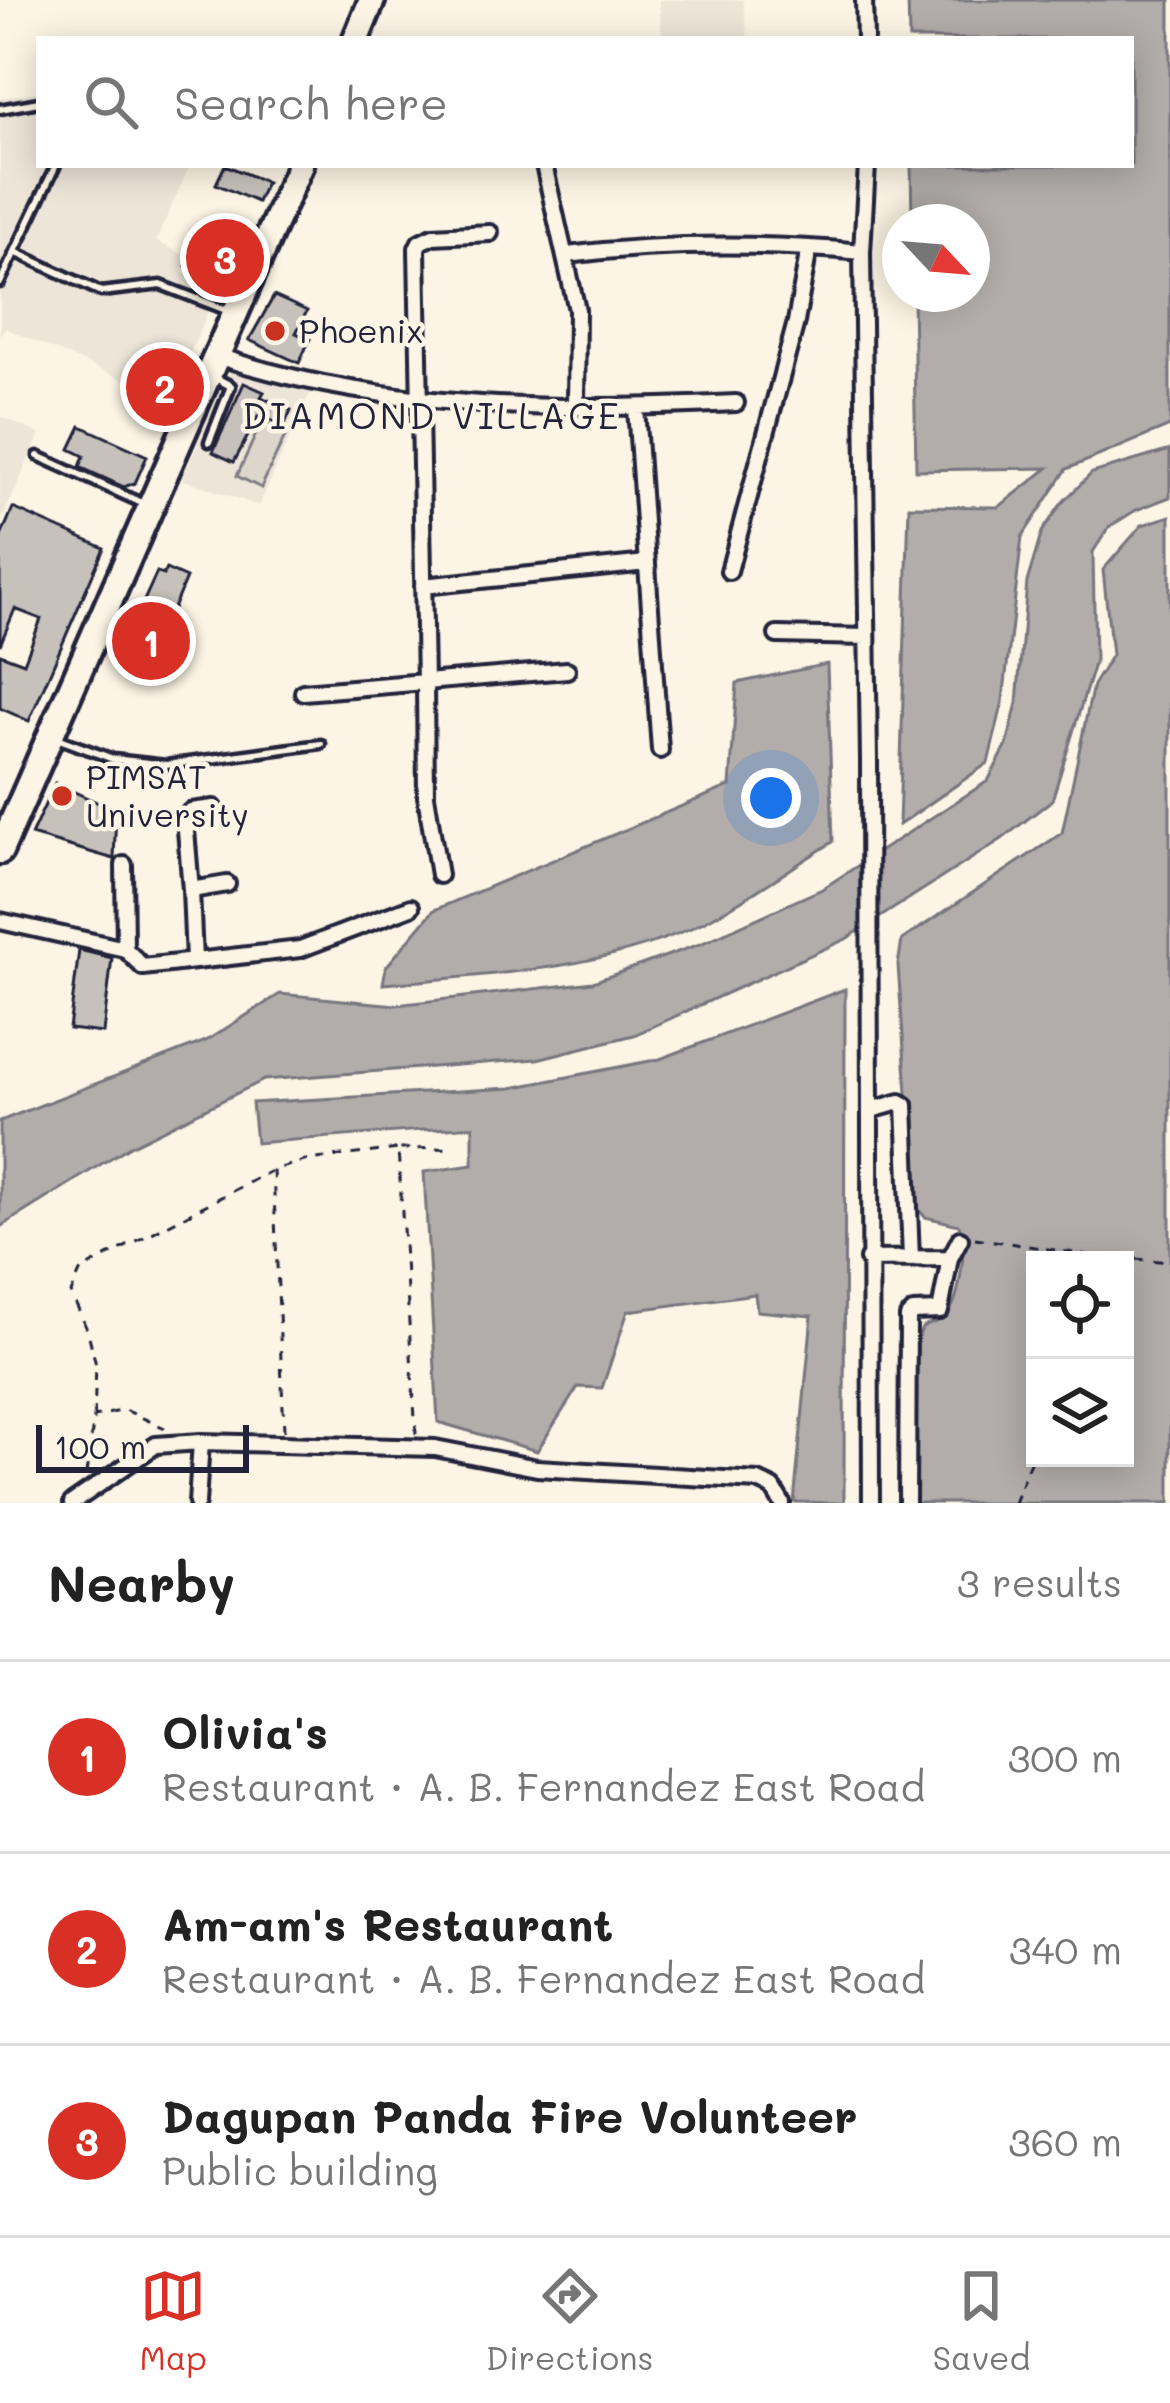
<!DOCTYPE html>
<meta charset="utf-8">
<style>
:root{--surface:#fff;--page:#f6f6f6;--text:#222;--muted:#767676;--line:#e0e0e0;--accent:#d93025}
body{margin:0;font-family:Mali,sans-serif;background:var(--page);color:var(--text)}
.controls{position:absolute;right:36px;bottom:36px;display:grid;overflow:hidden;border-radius:0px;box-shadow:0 6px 30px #0003}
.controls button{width:108px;height:108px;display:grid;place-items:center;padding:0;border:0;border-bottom:3px solid var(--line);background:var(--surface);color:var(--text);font:60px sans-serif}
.compass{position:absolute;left:882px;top:204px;width:108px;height:108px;border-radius:50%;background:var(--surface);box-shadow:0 6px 30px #0003;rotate:116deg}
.scale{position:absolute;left:36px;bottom:30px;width:213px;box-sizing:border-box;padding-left:12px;border:6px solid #22223b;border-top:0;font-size:33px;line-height:42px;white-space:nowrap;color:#22223b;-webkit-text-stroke:9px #fcf5e5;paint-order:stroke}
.you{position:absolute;left:771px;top:798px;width:42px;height:42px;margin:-30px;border:9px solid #fff;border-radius:50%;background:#1a73e8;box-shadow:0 0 0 18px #1a73e833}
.badge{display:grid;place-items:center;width:78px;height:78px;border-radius:50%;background:var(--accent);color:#fff;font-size:39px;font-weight:700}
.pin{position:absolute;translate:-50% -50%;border:6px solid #fff;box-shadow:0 3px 12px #0006}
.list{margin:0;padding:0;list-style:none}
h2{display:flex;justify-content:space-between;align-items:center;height:156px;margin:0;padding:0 48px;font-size:51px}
h2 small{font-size:39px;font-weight:400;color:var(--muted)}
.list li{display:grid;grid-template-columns:78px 1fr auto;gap:36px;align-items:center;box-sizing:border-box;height:192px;padding:0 48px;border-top:3px solid var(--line)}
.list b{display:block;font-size:45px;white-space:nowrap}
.list p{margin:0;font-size:39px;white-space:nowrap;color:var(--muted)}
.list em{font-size:39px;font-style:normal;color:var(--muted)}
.icon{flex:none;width:66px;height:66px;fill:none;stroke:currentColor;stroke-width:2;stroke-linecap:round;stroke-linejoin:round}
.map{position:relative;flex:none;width:1170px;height:1503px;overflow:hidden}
.search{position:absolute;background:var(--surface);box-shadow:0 6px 30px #0003;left:36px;right:36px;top:36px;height:132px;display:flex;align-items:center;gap:30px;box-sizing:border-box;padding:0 42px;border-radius:0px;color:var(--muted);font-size:45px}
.sheet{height:732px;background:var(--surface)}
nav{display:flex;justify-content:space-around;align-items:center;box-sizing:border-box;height:168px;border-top:3px solid var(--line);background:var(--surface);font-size:33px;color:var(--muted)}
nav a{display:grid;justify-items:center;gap:6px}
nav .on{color:var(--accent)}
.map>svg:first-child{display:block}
</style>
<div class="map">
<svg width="1170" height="1503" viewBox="0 0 1170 1503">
<rect width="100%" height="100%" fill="#fcf5e5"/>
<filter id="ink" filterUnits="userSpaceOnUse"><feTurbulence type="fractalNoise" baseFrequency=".00833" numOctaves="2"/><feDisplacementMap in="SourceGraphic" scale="24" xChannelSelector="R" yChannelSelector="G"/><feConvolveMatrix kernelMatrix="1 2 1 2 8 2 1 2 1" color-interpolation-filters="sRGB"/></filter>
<g filter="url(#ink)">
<!-- built -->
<path fill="#ece5d8" d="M659,0H743L748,39H662Z
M39,91V165H190L156,241L188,257L182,271L218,288L170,400L5,328L0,335V98Z
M230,372L310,393L259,506L182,479Z
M0,416L40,434L0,524Z"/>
<!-- green -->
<path fill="#dcd6cc" stroke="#7f7c84" stroke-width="3" d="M262,421L287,432L261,488L237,476Z"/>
<!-- water -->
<path fill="#b2adab" stroke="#78757e" stroke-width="3" fill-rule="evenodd" d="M908,0H1170V426L1067,469L1022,537L1003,701L988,763L899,825L909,506L999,507L1048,468L916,470L913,294H972V222H912L911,165H1131V39H909Z
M1170,450V497L1136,510L1109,527L1093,552L1095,661L1052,800L1002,839L846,939L634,1035L537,1059L264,1080L130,1146L0,1227V1121L206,1041L280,994L396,1005L593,982L700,944L822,889L988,781L1007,745L1017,703L1027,582L1042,532L1062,503L1092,473Z
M1170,516V1503H912L917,1341L922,1328C930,1323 942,1322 948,1314C960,1299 968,1241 959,1225L925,1217L915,1206L898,965L902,940L1062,833L1093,685L1112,655L1103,570L1142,525ZM1035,1260H1125V1458H1035Z
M827,664L833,842C787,870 740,905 691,928C595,971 486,975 383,984L386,967L434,910L730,786L737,683Z
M845,989L844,1503L794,1502L812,1316L757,1311L755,1294L628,1311L602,1388L578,1387L537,1451L438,1422L424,1172L473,1165V1126L256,1143L252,1103L511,1088L660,1059Z"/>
<!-- building -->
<path fill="#c6c1bb" stroke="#22223b" stroke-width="3" d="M225,165L266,182L257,202L216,184Z
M212,221L243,234L221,282L186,266L199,236L205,238Z
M274,296L307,311L296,333L310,339L299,363L249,340Z
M244,383L264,392L261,397L291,410L284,426L259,415L234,462L213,452Z
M81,426L147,456L135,483L124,487L80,467L84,456L70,449Z
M13,508L104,548L29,721L0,708V654L24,663L41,619L15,609L0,645V539Z
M166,569L186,578L149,665L121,651L157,572L163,575Z
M55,783L116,811L114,859L31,835Z
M79,950L112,958L103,1033L69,1029Z"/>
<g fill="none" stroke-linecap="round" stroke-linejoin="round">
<!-- lane casing -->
<g stroke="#22223b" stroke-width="15">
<path id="lane" d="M0,109L39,102
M15,252L101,292L161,285L226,310
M0,283L56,165
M209,442L231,386L212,376
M38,456L146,505
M54,737L113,759L166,765L321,744"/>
</g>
<!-- street casing -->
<g stroke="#22223b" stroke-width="22">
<path id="street" d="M864,0L865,39
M544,165L577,310L576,407
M867,165L862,252L869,760L871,1503
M567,255C665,243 764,243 862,252
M217,356C383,411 563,412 736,403
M636,408L660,750
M729,571L796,322L809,248
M423,586L647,563
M777,635L867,637
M303,692L425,682L417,248L420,242L433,236L490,233
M124,865L125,949
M439,875L426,796L425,682L567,670
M191,890L185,818L191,811L214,808
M0,921L125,949L143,967L300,949L411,907
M194,960L191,890L227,884
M871,1110L900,1102L905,1105L911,1259
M950,1258L960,1239
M868,1259L950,1258L940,1311L913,1312L908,1317L907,1503
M72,1503L156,1445L201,1442
M197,1503L201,1442L435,1448L537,1468L758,1481L773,1488L782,1503"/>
</g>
<!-- highway casing -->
<g stroke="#22223b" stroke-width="33">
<path id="highway" d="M356,39L372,0
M0,851L300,165"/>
</g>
<!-- path -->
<path stroke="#22223b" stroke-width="3" stroke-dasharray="9 9" stroke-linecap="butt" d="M975,1238L1088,1255L1170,1262
M94,1417L96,1365L88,1332L71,1293L81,1270L271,1171
M284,1431L273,1170L308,1160L398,1149
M416,1434L398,1149L453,1148
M86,1474L94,1417L125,1410L165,1428
M1014,1503L1035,1449"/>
<!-- lane -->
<use href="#lane" stroke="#fcf5e5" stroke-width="6"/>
<!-- street -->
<use href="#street" stroke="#fcf5e5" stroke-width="14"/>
<!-- highway -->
<use href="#highway" stroke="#fcf5e5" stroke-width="24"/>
</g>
</g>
<!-- markers -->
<g fill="#c8321e" stroke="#fcf5e5" stroke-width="4.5">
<circle cx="275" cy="331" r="12"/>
<circle cx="62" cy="796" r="12"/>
</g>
<g text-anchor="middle" stroke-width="9" stroke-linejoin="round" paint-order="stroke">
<!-- poi labels -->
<g font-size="33" fill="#22223b" stroke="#fcf5e5" text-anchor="start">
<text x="299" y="343">Phoenix</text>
<text x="86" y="789">PIMSAT<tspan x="86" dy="38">University</tspan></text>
</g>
<!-- neighbourhood labels -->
<g font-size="36" letter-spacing="3" fill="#22223b" stroke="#fcf5e5">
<text x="432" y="429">DIAMOND VILLAGE</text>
</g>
</g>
</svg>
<div class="controls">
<button><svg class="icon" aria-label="locate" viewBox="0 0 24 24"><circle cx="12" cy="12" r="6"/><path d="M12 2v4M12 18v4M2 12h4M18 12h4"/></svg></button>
<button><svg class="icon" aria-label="layers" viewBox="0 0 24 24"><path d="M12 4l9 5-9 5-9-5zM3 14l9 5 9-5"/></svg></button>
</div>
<svg class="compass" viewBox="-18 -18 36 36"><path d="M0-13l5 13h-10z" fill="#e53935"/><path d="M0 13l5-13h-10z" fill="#767676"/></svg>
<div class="scale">100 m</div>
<div class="you"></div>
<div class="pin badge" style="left:151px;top:641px">1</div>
<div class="pin badge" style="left:165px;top:387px">2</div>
<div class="pin badge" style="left:225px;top:258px">3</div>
<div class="search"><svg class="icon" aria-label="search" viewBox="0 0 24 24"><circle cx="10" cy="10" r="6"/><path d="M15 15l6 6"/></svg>Search here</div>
</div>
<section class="sheet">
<h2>Nearby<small>3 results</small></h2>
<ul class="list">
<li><span class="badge">1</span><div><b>Olivia's</b><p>Restaurant · A. B. Fernandez East Road</p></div><em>300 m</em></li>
<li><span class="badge">2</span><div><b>Am-am's Restaurant</b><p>Restaurant · A. B. Fernandez East Road</p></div><em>340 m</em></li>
<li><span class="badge">3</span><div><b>Dagupan Panda Fire Volunteer</b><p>Public building</p></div><em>360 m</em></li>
</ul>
</section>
<nav>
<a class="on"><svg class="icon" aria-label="map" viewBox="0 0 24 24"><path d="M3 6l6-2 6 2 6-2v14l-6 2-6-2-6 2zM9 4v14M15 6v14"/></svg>Map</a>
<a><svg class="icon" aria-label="directions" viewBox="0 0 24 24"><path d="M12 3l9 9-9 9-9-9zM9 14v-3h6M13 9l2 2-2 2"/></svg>Directions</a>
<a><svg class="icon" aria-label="saved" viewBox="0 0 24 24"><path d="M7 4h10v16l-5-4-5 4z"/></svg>Saved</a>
</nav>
